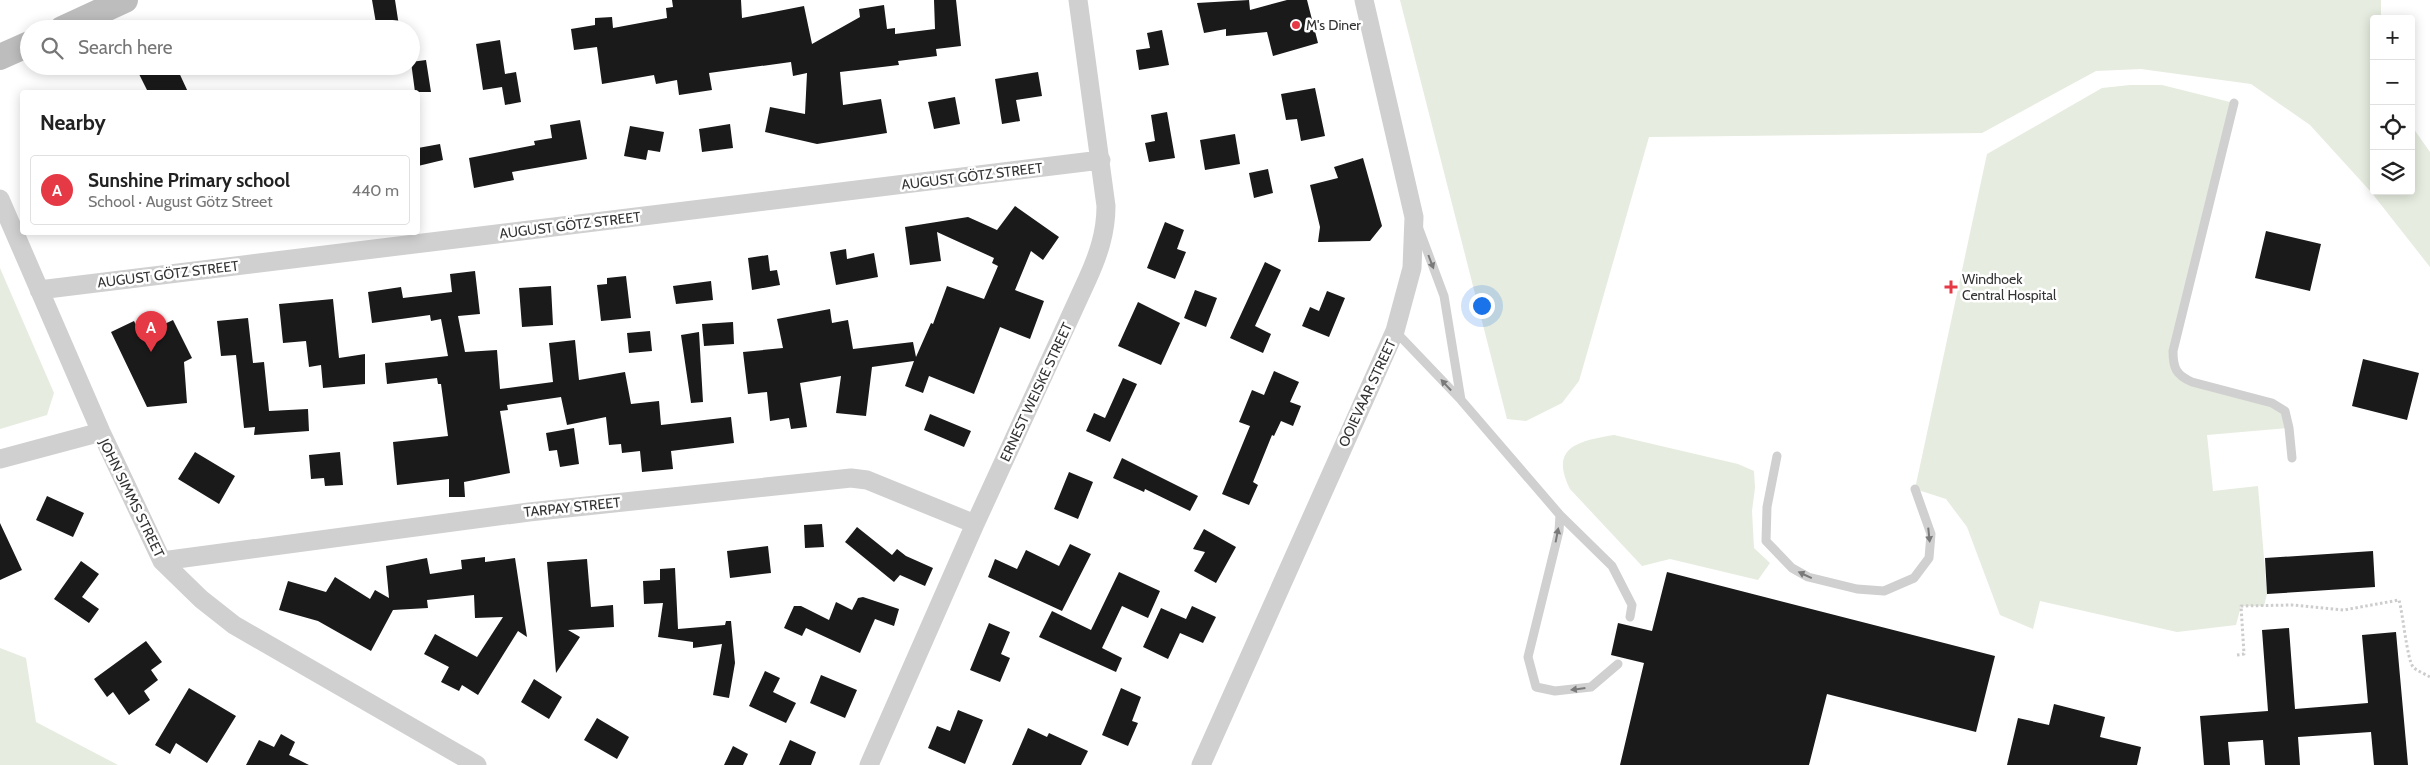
<!DOCTYPE html>
<meta charset="utf-8">
<style>
:root{--surface:#fff;--page:#f2f2f2;--text:#222;--muted:#767676;--line:#e0e0e0;--accent:#e63946}
body{margin:0;font-family:Cabin,sans-serif;background:var(--page);color:var(--text)}
.controls{position:absolute;right:15px;top:15px;display:grid;overflow:hidden;border-radius:5px;box-shadow:0 2px 12px #0003}
.controls button{width:45px;height:45px;display:grid;place-items:center;padding:0;border:0;border-bottom:1px solid var(--line);background:var(--surface);color:var(--text);font:25px sans-serif}
.you{position:absolute;left:1481px;top:305px;width:18px;height:18px;margin:-12px;border:4px solid #fff;border-radius:50%;background:#1a73e8;box-shadow:0 0 0 8px #1a73e833}
.badge{display:grid;place-items:center;width:32px;height:32px;border-radius:50%;background:var(--accent);color:#fff;font-size:16px;font-weight:700}
.pin{position:absolute;translate:-50% -41px;filter:drop-shadow(0 1px 2px #0008)}
.pin::after{content:'';position:absolute;top:26px;width:18px;height:15px;background:inherit;clip-path:polygon(0 0,100% 0,50% 100%)}
.list{margin:0;padding:0;list-style:none}
h2{display:flex;justify-content:space-between;align-items:center;height:65px;margin:0;padding:0 20px;font-size:21px}
h2 small{font-size:16px;font-weight:400;color:var(--muted)}
.list li{display:grid;grid-template-columns:32px 1fr auto;gap:15px;align-items:center;box-sizing:border-box;height:70px;margin:0 10px 10px;padding:0 10px;border:1px solid var(--line);border-radius:5px}
.list b{display:block;font-size:19px;white-space:nowrap}
.list p{margin:0;font-size:16px;white-space:nowrap;color:var(--muted)}
.list em{font-size:16px;font-style:normal;color:var(--muted)}
.icon{flex:none;width:28px;height:28px;fill:none;stroke:currentColor;stroke-width:2;stroke-linecap:round;stroke-linejoin:round}
.map{position:relative;flex:none;width:2430px;height:765px;overflow:hidden}
.search{position:absolute;background:var(--surface);box-shadow:0 2px 12px #0003;left:20px;top:20px;width:400px;height:55px;display:flex;align-items:center;gap:12px;box-sizing:border-box;padding:0 18px;border-radius:28px;color:var(--muted);font-size:19px}
.panel{position:absolute;background:var(--surface);box-shadow:0 2px 12px #0003;left:20px;top:90px;width:400px;height:145px;border-radius:5px}
.map>svg:first-child{display:block}
</style>
<div class="map">
<svg width="2430" height="765" viewBox="0 0 2430 765">
<rect width="100%" height="100%" fill="#fff"/>
<!-- green -->
<path fill="#e6ecdf" d="M1400,0H2381V19H2374V191H2411V125L2430,152V267L2371,192L2310,125L2251,84L2141,69L2096,71L1982,133L1649,137L1579,381L1562,403L1526,421L1507,419Z
M2130,85H2162L2234,103L2173,351L2180,377L2285,411L2289,428L2207,435L2213,491L2258,486L2267,594L2264,606H2241L2236,625L2177,632L2040,601L2033,629L2000,615L1967,527L1946,499L1915,489L1987,154L2102,88Z
M0,268L54,393L47,415L0,429Z
M1614,435L1738,464L1754,471L1755,488L1752,511L1754,548L1770,563L1758,580L1670,559L1642,566L1570,489C1549,447 1578,441 1614,435Z
M0,648L26,658L36,722L118,765H0Z"/>
<!-- building -->
<path fill="#1a1a1a" d="M372,0H395L399,26L377,29Z
M672,0H741L742,18L804,6L812,44L860,17L859,9L884,5L887,29L895,28V34L935,29L934,0H956L961,46L936,49L937,56L898,61L899,65L840,72L843,105L881,99L887,133L817,144L765,132L770,107L805,114L807,73L793,76L791,62L709,73L712,90L679,95L677,80L656,84L654,75L602,84L597,47L574,50L571,29L595,25V18L612,17L613,28L667,18L666,8L673,7Z
M1249,0L1250,10L1287,0H1307L1318,43L1273,56L1267,32L1226,36V29L1204,33L1197,3Z
M1162,30L1169,65L1139,70L1136,50L1150,48L1147,33Z
M500,40L505,74L516,72L521,102L505,105L502,87L483,90L476,44Z
M426,60L431,92H415L411,62Z
M135,66H176L188,92H148Z
M1038,72L1042,96L1016,100L1020,121L1002,124L995,79Z
M1315,88L1325,136L1301,141L1297,119L1286,120L1281,94Z
M955,97L960,124L934,129L928,102Z
M1167,112L1175,158L1149,162L1145,143L1155,141L1151,115Z
M580,120L587,159L512,172L514,180L474,188L469,158L535,145L534,141L552,138L550,125Z
M730,124L733,148L702,152L699,129Z
M630,126L664,132L660,152L648,150L646,160L624,156Z
M1235,134L1240,164L1205,170L1200,140Z
M440,144L443,160L418,166V148Z
M1363,158L1382,226L1370,241L1318,242L1320,227L1310,185L1338,178L1334,167Z
M1268,169L1273,193L1254,198L1249,173Z
M1015,206L1059,237L1043,260L1031,251L1015,290L1044,301L1030,339L1000,327L974,394L929,376L923,393L905,386L914,361L872,367L866,416L836,413L841,376L800,383L807,427L791,429L789,418L770,421L767,392L748,394L743,352L783,348L777,319L830,309L832,323L848,320L853,349L913,342L916,357L931,323L933,324L947,286L984,299L998,266L992,263L994,258L937,232L941,261L910,265L905,227L968,217L997,230Z
M1165,222L1184,230L1177,249L1186,252L1175,279L1147,268Z
M2266,231L2321,244L2310,291L2255,278Z
M846,249L847,259L874,253L878,277L836,285L830,252Z
M768,255L770,271L777,270L780,285L752,290L748,258Z
M1265,262L1281,270L1255,326L1271,334L1263,353L1230,338Z
M475,271L480,314L458,316L465,352L497,350L500,389L553,382L549,343L575,340L579,380L625,372L631,404L659,401L661,425L731,417L734,443L671,451L673,469L642,472L640,451L622,453L621,444L609,445L606,417L567,425L561,397L507,405L508,410L500,411L510,473L464,482L465,497H449V479L397,485L393,442L448,436L441,384H438L437,378L387,384L385,363L448,356L441,319L431,321L430,315L372,323L368,292L401,287L403,298L452,292L450,274Z
M626,276L631,318L601,321L597,285L607,284V278Z
M711,281L713,300L676,304L673,286Z
M551,286L553,325L522,327L519,288Z
M1195,290L1217,298L1206,327L1184,318Z
M1327,291L1345,298L1329,337L1302,326L1310,307L1319,311Z
M333,299L339,358L365,354V384L323,388L321,365L309,367L306,341L283,343L279,304Z
M1138,302L1180,323L1161,365L1118,346Z
M248,318L253,363L264,362L269,411L308,409L309,431L254,435L255,427L244,428L236,355L221,356L217,321Z
M173,320L192,358L184,362L187,403L147,407L111,332L134,321L141,335Z
M733,322L734,344L704,346L702,324Z
M650,331L652,351L629,353L627,333Z
M699,332L703,402L691,403L681,335Z
M2363,359L2419,373L2407,420L2352,406Z
M1274,371L1299,382L1290,402L1301,406L1293,426L1281,421L1274,436L1272,435L1253,482L1258,485L1249,505L1222,494L1250,426L1239,422L1252,390L1264,395Z
M1123,378L1137,384L1110,442L1086,431L1094,413L1105,418Z
M930,414L971,431L964,447L924,430Z
M574,428L579,464L560,467L557,450L549,451L546,433Z
M195,452L235,476L219,504L178,479Z
M340,452L343,485L325,486L324,478L311,479L309,455Z
M1122,458L1198,496L1190,511L1145,489L1144,492L1113,478Z
M1069,472L1093,482L1078,519L1054,509Z
M47,496L84,513L73,537L36,520Z
M0,523L22,570L0,580Z
M822,524L824,547L805,548L804,525Z
M857,527L892,555L897,549L906,556L933,568L925,586L900,575L894,582L845,542Z
M1204,529L1236,547L1216,583L1194,571L1205,552L1193,549Z
M1070,544L1091,554L1062,611L988,577L995,559L1017,569L1026,550L1059,566Z
M768,546L771,573L730,578L727,551Z
M2373,551L2375,587L2267,594L2265,558Z
M485,557V562L515,558L527,637L518,631L478,695L462,685L459,691L441,682L449,667L424,654L435,634L477,657L503,617L475,618L474,595L427,600L428,608L393,610L371,651L318,621L279,610L288,581L326,592L335,577L370,599L375,590L389,598L386,566L427,558L430,574L462,569L461,560Z
M587,559L591,607L613,605L614,627L568,630L580,637L556,673L547,562Z
M81,561L99,574L82,597L99,609L89,623L54,599Z
M675,568L678,629L725,625L726,621H731L735,663L729,698L713,695L722,644L693,648V642L658,637L663,603L644,604L643,581L660,580V569Z
M1119,572L1160,591L1148,618L1122,606L1102,648L1122,658L1116,672L1039,637L1052,611L1091,630Z
M1667,572L1995,656L1976,732L1827,694L1809,765H1620L1644,663L1611,655L1618,623L1652,631Z
M863,597L899,609L894,626L875,619L860,653L806,628L802,636L784,628L794,606H801L829,620L836,602L852,610L858,598Z
M1192,606L1216,617L1203,643L1180,633L1168,659L1143,647L1161,608L1186,619Z
M989,623L1010,632L1001,654L1010,658L1000,682L970,670Z
M2289,628L2295,709L2368,703L2362,635L2396,632L2408,765H2374L2371,732L2298,737L2300,765H2265L2263,740L2228,742L2230,765H2204L2200,716L2268,711L2262,630Z
M146,641L162,662L151,670L158,680L144,691L150,700L129,715L113,692L107,697L94,679Z
M765,671L780,678L773,692L796,703L786,723L749,706Z
M821,675L857,690L845,718L810,703Z
M534,679L562,697L549,719L521,702Z
M189,688L236,716L207,763L176,743L170,754L155,745Z
M1121,688L1141,697L1132,721L1138,723L1128,746L1102,735Z
M2054,704L2105,717L2100,737L2141,747L2137,765H2007L2018,718L2049,725Z
M958,710L983,720L965,764L928,748L937,726L950,731Z
M597,718L629,737L617,759L584,740Z
M1028,728L1047,737L1049,733L1088,751L1081,765H1012Z
M281,734L295,742L289,755L309,765H246L259,740L274,747Z
M790,740L816,752L811,765H779Z
M733,746L748,754L743,765H724Z"/>
<g fill="none" stroke-linecap="round" stroke-linejoin="round">
<!-- path -->
<path stroke="#cdcdcd" stroke-width="3" stroke-dasharray="2.5 2.5" stroke-linecap="butt" d="M2237,655L2244,654L2241,606L2292,605L2344,610L2399,600C2403,614 2407,659 2413,667C2417,671 2425,674 2430,677"/>
<!-- lane -->
<path stroke="#d0d0d0" stroke-width="9" d="M2234,103L2173,351C2173,368 2176,375 2192,382L2272,403L2285,411L2289,428L2292,458
M1395,331L1461,400L1444,296L1419,229
M1461,400L1560,515
M1777,456L1767,507L1766,541L1792,568L1808,577L1857,589L1884,591L1914,578L1929,558L1931,534L1915,489
M1618,664L1591,687L1555,691L1536,687L1528,657L1559,531L1560,515L1612,566L1632,605L1630,617"/>
<!-- street -->
<path stroke="#d0d0d0" stroke-width="19" d="M0,199L101,432L162,561L201,599L234,625L477,765
M39,290L1101,160
M0,459L101,432
M162,561L529,512L851,478L867,480L975,524
M869,765L975,524L1087,280C1098,256 1106,233 1106,206L1078,0
M1201,765L1395,331L1412,268L1414,217L1364,0"/>
<!-- secondary -->
<path stroke="#bdbdbd" stroke-width="26" d="M62,29L125,0
M0,57L29,44"/>
</g>
<!-- one-way arrows -->
<defs><path id="oneway-solid" d="M-6-.8H1V-3.2L6.5 0L1 3.2V.8H-6Z" transform="scale(1.25)"/></defs>
<g fill="#7a7a7a">
<use href="#oneway-solid" transform="translate(1431 262) rotate(69)"/>
<use href="#oneway-solid" transform="translate(1446 385) rotate(-133)"/>
<use href="#oneway-solid" transform="translate(1557 535) rotate(-79)"/>
<use href="#oneway-solid" transform="translate(1929 535) rotate(84)"/>
<use href="#oneway-solid" transform="translate(1805 575) rotate(-155)"/>
<use href="#oneway-solid" transform="translate(1578 689) rotate(173)"/>
</g>
<!-- markers -->
<g fill="#e63946" stroke="#fff" stroke-width="2">
<circle cx="1296" cy="25" r="5"/>
<path d="M1948.5 279.5h5v5h5v5h-5v5h-5v-5h-5v-5h5z"/>
</g>
<g text-anchor="middle" stroke-width="5" stroke-linejoin="round" paint-order="stroke">
<!-- poi labels -->
<g font-size="14" fill="#333" stroke="#fff" text-anchor="start">
<text x="1306" y="30">M's Diner</text>
<text x="1962" y="284">Windhoek<tspan x="1962" dy="16">Central Hospital</tspan></text>
</g>
<!-- street labels -->
<g font-size="14" fill="#333" stroke="#fff">
<text transform="translate(972 176) rotate(-7)" y="5">AUGUST GÖTZ STREET</text>
<text transform="translate(570 225) rotate(-7)" y="5">AUGUST GÖTZ STREET</text>
<text transform="translate(168 274) rotate(-7)" y="5">AUGUST GÖTZ STREET</text>
<text transform="translate(1036 392) rotate(-65)" y="5">ERNEST WEISKE STREET</text>
<text transform="translate(1367 393) rotate(-65)" y="5">OOIEVAAR STREET</text>
<text transform="translate(132 498) rotate(64)" y="5">JOHN SIMMS STREET</text>
<text transform="translate(572 507) rotate(-6)" y="5">TARPAY STREET</text>
</g>
</g>
</svg>
<div class="controls">
<button>+</button>
<button>−</button>
<button><svg class="icon" aria-label="locate" viewBox="0 0 24 24"><circle cx="12" cy="12" r="6"/><path d="M12 2v4M12 18v4M2 12h4M18 12h4"/></svg></button>
<button><svg class="icon" aria-label="layers" viewBox="0 0 24 24"><path d="M12 4l9 5-9 5-9-5zM3 14l9 5 9-5"/></svg></button>
</div>
<div class="you"></div>
<div class="pin badge" style="left:151px;top:352px">A</div>
<div class="search"><svg class="icon" aria-label="search" viewBox="0 0 24 24"><circle cx="10" cy="10" r="6"/><path d="M15 15l6 6"/></svg>Search here</div>
<section class="panel">
<h2>Nearby<small></small></h2>
<ul class="list">
<li><span class="badge">A</span><div><b>Sunshine Primary school</b><p>School · August Götz Street</p></div><em>440 m</em></li>
</ul>
</section>
</div>
